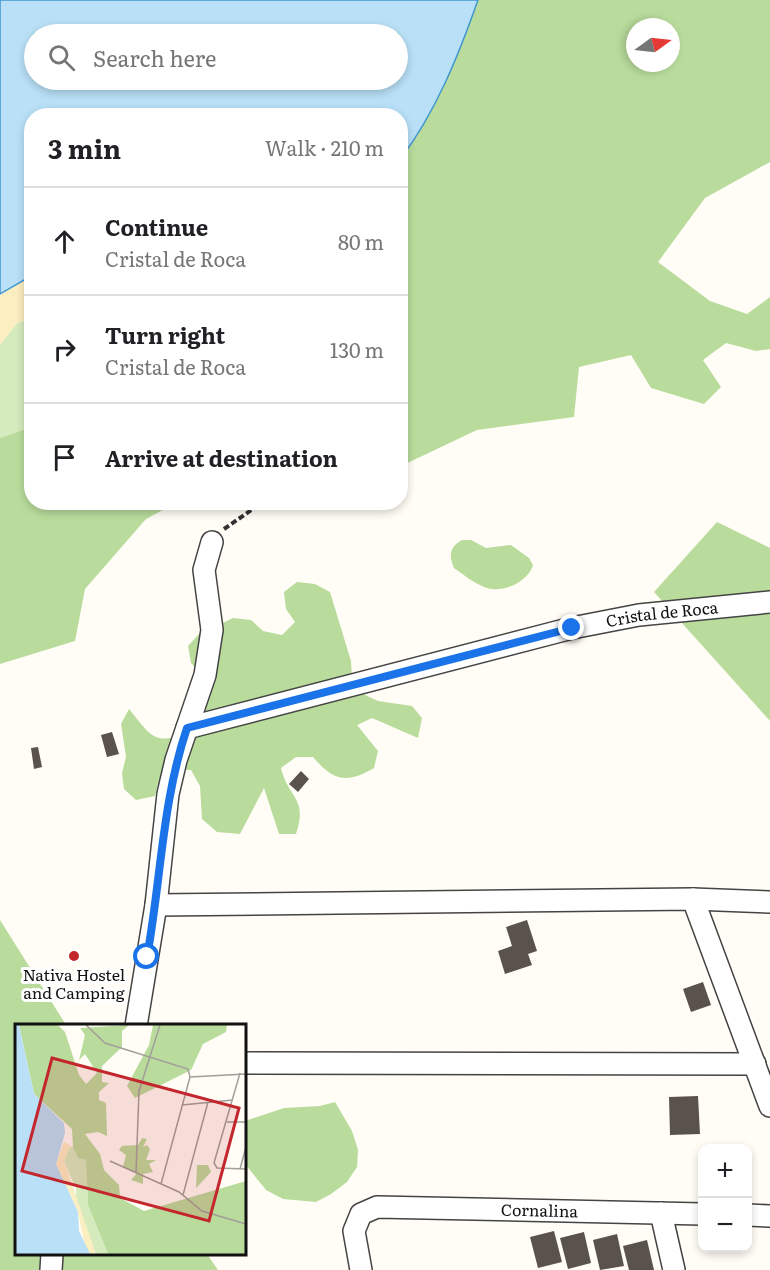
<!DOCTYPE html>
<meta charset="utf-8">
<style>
:root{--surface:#fff;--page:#f2f2f2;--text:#202124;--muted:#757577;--line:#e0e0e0}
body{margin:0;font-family:Literata,serif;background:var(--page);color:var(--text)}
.controls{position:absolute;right:18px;bottom:18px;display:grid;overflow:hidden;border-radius:12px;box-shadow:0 3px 9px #0003}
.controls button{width:54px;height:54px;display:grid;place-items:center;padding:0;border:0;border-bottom:2px solid var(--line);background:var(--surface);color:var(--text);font:30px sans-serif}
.compass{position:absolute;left:626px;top:18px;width:54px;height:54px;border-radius:50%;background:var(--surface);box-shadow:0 3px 9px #0003;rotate:75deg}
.stop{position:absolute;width:18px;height:18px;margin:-14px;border:4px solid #1a73e8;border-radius:50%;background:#fff}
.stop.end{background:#1a73e8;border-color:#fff;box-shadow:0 2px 6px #0008}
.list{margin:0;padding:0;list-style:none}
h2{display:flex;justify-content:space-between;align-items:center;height:78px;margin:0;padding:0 24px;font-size:26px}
h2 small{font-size:20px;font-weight:400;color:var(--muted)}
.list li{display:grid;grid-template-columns:39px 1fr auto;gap:18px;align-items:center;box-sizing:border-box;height:108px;padding:0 24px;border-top:2px solid var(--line)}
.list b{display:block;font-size:22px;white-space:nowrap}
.list p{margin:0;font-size:20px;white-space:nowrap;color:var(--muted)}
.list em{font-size:20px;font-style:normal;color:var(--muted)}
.icon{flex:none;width:33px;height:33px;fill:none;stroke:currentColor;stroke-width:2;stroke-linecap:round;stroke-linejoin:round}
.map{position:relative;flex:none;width:770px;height:1270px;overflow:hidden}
.search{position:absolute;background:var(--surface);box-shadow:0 3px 9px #0003;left:24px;top:24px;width:384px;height:66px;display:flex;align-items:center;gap:15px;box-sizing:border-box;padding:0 21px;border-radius:33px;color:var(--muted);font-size:22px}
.panel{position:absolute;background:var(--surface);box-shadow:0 3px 9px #0003;left:24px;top:108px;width:384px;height:402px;border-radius:24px}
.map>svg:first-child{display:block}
</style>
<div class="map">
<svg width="770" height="1270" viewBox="0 0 770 1270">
<rect width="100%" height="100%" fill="#fffdf5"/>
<!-- green -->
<path fill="#d5ebbd" d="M31,319V427L0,438V345L17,323Z"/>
<!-- forest -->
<path fill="#b9dc9c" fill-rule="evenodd" d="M478,0H770V162L705,198L658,262L710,301L747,314L770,297V349L756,351L726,343L703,360L721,387L704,404L651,388L631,355L579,367L574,417L477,430L401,466L400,158C436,112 459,54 478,0ZM635,27H671V63H635Z
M31,427L32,502L176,503L146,519L85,589L75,641L0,664V438Z
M717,522L770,548V721L654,592Z
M462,540H471L486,548L511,545L529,558L533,565C529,580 508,591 492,589C480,588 464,575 454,568C449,556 449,547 462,540Z
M297,582L315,584L330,592L351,661L352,679L361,693L378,701L412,706L422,718L418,738L372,718L357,725L378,751L374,768C347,784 333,781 313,757H296L281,768C289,800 308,797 296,834H279L264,788L240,834L217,832L202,819L200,786L191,770H174L159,779L155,796L136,800L124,789L122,773L126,757L121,724L129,709C147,730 153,747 183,734L202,675L191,663L188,646L199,634L233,618L251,620L263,631L282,635L295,622L286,609L284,592Z
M0,920L66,1025L16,1026V1254H207L218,1270H0Z
M335,1102L352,1131L358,1150L357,1167L347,1182L331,1194L316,1202L283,1199L266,1190L245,1164V1121L284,1108L320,1106Z"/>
<!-- sand -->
<path fill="#fbeec1" d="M31,276V319L17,323L0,345V294Z"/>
<!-- water -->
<path fill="#b9e0f7" stroke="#3f96cf" stroke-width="1.5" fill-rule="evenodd" d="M0,0H478C459,54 436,112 401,158L400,116H32L31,276L0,294ZM34,34H398V80H34Z"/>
<!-- building -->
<path fill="#5a524d" d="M112,732L119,754L107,757L101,735Z
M38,747L42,767L34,769L31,748Z
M301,771L309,779L298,792L289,784Z
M527,920L537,951L528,954L532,965L505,974L498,951L512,946L506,927Z
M703,982L711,1005L691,1012L683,989Z
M698,1096L700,1134L670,1135L669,1097Z
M554,1231L562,1262L538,1268L530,1237Z
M584,1232L591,1263L568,1269L560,1238Z
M617,1234L624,1266L600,1270L593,1240Z
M647,1240L654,1270H629L623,1246Z"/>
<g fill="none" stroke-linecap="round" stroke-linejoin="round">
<!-- minor casing -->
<g stroke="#444" stroke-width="24">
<g id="minor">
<path id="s1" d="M187,728L572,628L639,615L770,602"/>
<path d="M693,899L770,1106"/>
<path d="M156,905L693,899L770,902"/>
<path d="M136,1026L156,905L168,794L176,760L205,675L212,630L204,570L212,542"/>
<path d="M244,1063L755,1064"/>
<path d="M661,1213L674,1270"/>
<path d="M748,1215L770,1216"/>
<path d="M51,1270L52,1254"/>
<path id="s2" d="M361,1270L354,1231L361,1214L377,1207L702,1214"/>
</g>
</g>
<!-- path -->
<path stroke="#333" stroke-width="4" stroke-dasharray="6 3" stroke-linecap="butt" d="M224,529L263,502"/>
<!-- minor -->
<use href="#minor" stroke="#fff" stroke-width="21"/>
</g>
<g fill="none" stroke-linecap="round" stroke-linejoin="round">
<!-- route -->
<path stroke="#1a73e8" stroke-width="8" d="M147,957C161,880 162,802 187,728L572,628"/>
</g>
<!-- markers -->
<circle fill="#c4262e" stroke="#fff" stroke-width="2" cx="74" cy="956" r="6"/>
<g text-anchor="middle" stroke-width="6" stroke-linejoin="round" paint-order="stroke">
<!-- street labels -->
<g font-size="16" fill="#111" stroke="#fff">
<text dy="6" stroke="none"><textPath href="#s1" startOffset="489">Cristal de Roca</textPath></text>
<text dy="6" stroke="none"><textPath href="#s2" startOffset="238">Cornalina</textPath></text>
</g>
<!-- poi labels -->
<g font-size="16" fill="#111" stroke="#fff">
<text x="74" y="981">Nativa Hostel<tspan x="74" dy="18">and Camping</tspan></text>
</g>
</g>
<!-- overview -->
<g transform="translate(15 1024)">
<rect width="231" height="231" fill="#fffdf5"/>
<path d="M58,123L63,134L71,136L73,181L93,230H81L61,180V165L49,137L54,124Z" fill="#d5ebbd"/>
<path d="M4,1H43L50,8L64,51L71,60L82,49L70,30L64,36L70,11L65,4L114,1L107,7V23L87,42V58L94,59L84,68V76L91,79L92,112L83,108L70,110L85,130L89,146L104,161L105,174L129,187L231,157V230H93L73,181L71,136L63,134L58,123L57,105L19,70ZM138,1H212L211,8L188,20L176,46L120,74L112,62L134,21ZM127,114L132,115L128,123L132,121L135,125L131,136H141L134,140L138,148L128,150V160L116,156L122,149L108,143L111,131L104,126L107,122L123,121ZM182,141H193L196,148L181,164Z" fill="#b9dc9c"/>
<path d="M49,118L58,123L54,124L49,137L81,230H75L70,223L63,188L41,140Z" fill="#fbeec1"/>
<path d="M0,1H4L19,70L49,99L50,109L41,140L63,188L64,207L75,230H0Z" fill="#b9e0f7"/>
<path fill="none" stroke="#a09f9a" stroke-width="1.5" d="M71,1L90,19L173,45L175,53L146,160M225,49L199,139L202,144L231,145M175,53L231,50M167,81L218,76M212,98H231M95,137L164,168L187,187L231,200M225,145L231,123M121,148L124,67L145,1M168,171L193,78"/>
<path fill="#c4262e" fill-opacity="0.15" stroke="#c4262e" stroke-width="3" d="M37,34L224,84L194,197L7,147Z"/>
<rect width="231" height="231" fill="none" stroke="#111" stroke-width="3"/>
</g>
</svg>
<div class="controls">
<button>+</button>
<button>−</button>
</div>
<svg class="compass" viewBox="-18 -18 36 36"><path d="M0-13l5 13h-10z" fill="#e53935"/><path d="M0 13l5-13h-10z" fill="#757577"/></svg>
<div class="stop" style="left:147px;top:957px"></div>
<div class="stop end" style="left:572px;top:628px"></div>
<div class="search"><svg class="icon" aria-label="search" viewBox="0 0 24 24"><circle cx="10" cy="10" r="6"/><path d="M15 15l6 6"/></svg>Search here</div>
<section class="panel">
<h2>3 min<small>Walk · 210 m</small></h2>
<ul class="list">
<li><svg class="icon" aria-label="ahead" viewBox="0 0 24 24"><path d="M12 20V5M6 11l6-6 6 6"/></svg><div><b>Continue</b><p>Cristal de Roca</p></div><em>80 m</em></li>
<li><svg class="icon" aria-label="right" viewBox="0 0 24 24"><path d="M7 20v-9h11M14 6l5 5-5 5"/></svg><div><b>Turn right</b><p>Cristal de Roca</p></div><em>130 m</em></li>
<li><svg class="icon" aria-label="arrive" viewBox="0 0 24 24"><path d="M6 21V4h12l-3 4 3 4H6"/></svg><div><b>Arrive at destination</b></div></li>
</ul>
</section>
</div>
